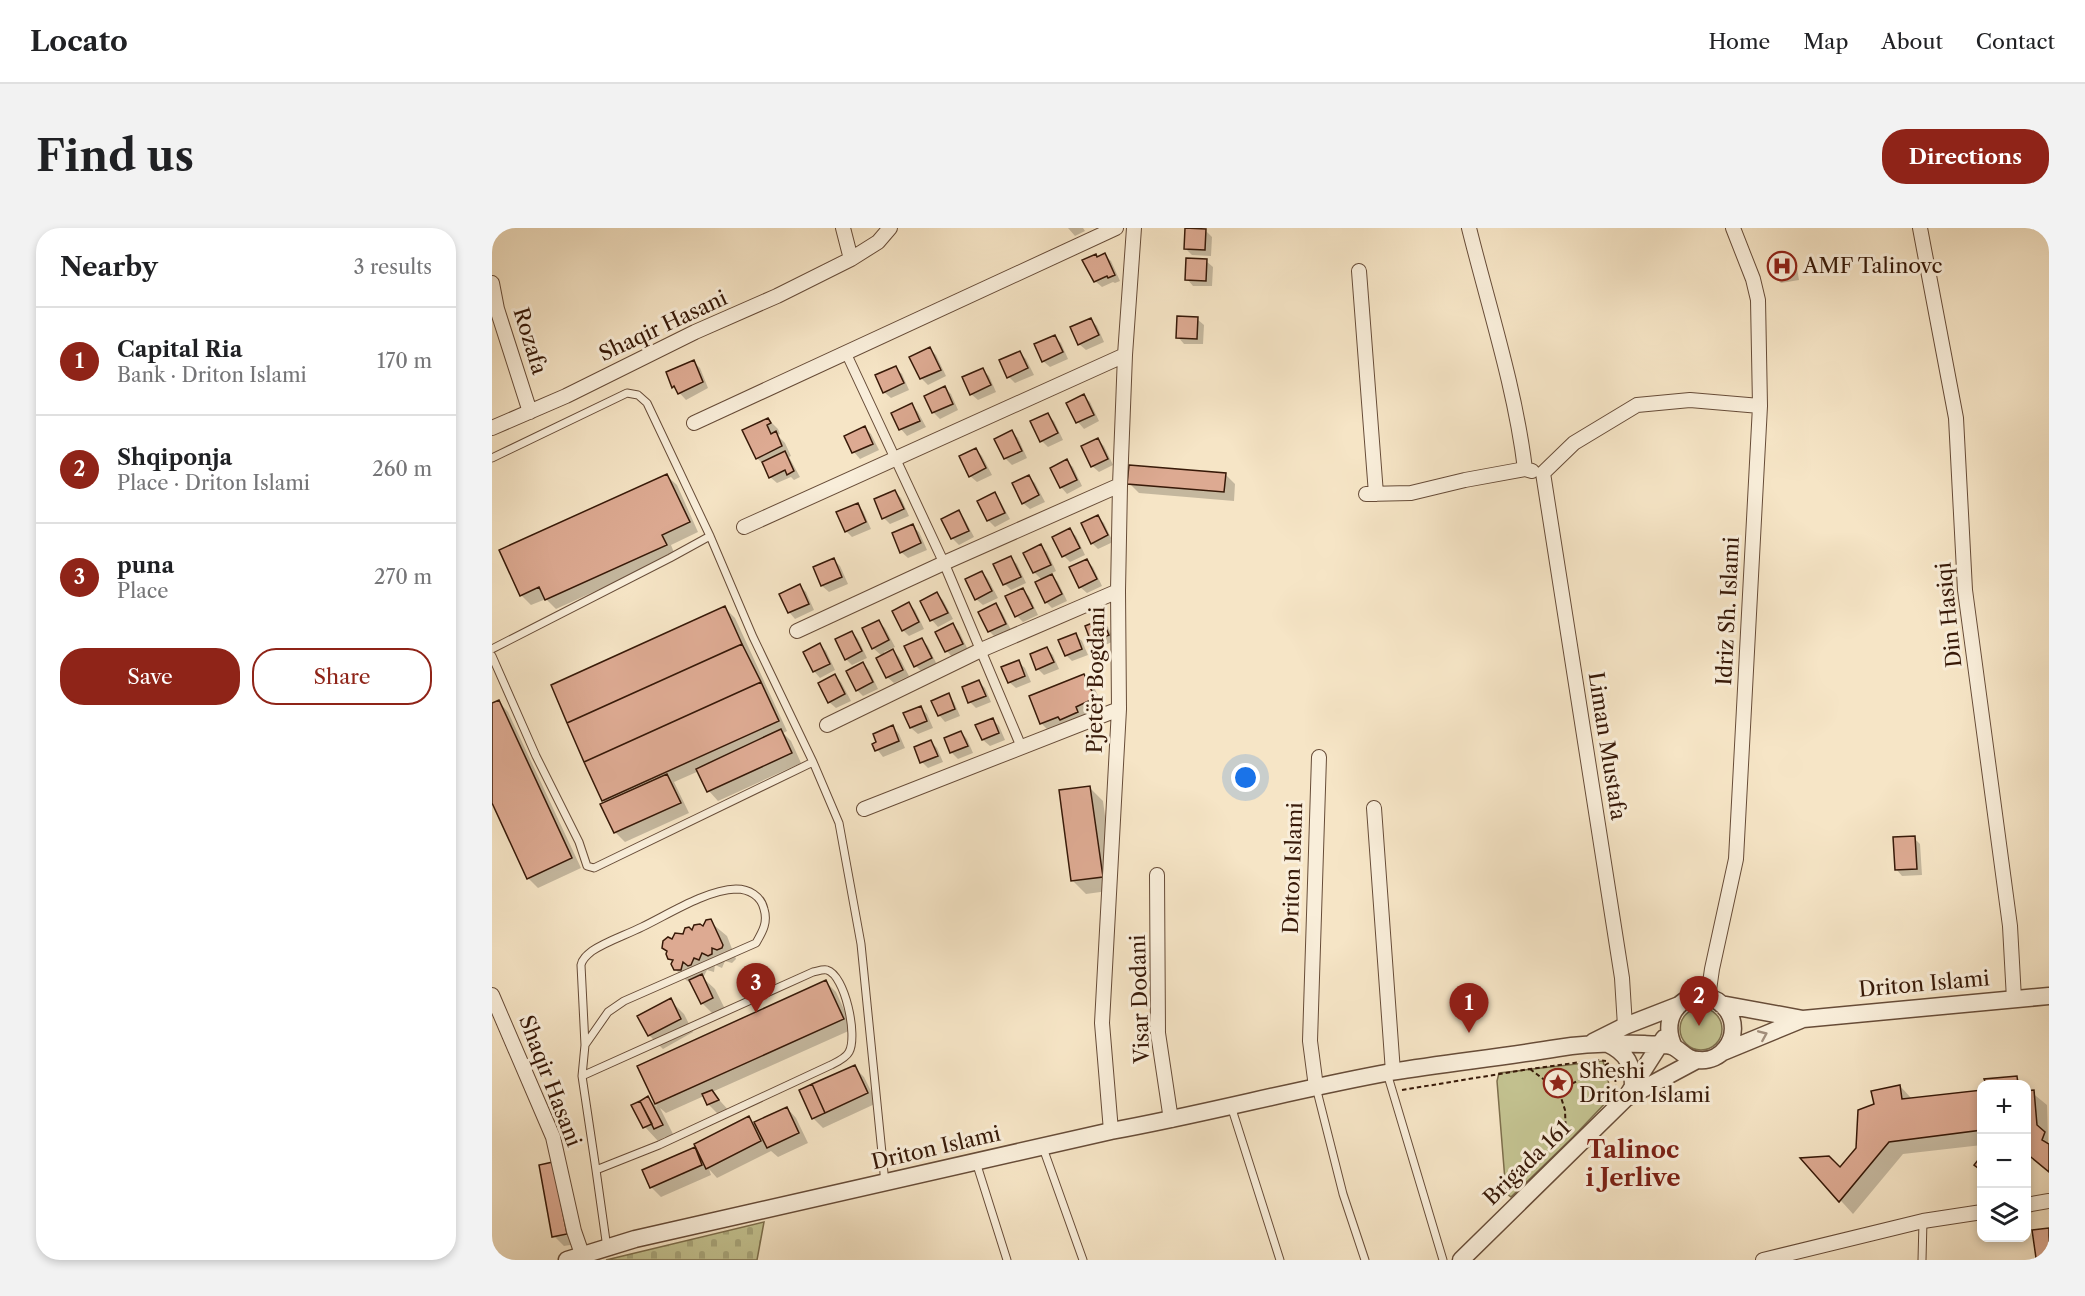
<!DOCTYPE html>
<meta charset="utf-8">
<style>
:root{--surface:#fff;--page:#f2f2f2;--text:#202124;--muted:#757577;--line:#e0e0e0;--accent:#8f2418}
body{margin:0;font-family:"Libre Caslon Text",serif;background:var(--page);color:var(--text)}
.controls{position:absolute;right:18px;bottom:18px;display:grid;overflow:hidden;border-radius:12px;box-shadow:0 3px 9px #0003}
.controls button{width:54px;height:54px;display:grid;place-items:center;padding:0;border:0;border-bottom:2px solid var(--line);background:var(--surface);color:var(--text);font:30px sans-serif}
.you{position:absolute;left:754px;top:550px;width:21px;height:21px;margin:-15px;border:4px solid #fff;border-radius:50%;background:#1a73e8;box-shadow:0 0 0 9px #1a73e833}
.badge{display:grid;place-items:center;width:39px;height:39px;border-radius:50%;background:var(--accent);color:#fff;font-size:20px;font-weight:700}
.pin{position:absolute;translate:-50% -50px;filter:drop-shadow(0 2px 3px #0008)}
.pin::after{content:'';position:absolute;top:32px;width:21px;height:18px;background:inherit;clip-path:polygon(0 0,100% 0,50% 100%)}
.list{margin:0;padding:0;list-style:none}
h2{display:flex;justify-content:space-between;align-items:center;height:78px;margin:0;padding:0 24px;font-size:26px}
h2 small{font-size:20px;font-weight:400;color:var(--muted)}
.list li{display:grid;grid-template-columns:39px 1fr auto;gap:18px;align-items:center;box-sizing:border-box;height:108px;padding:0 24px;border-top:2px solid var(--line)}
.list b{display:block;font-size:22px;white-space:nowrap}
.list p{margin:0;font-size:20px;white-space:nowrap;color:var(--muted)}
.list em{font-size:20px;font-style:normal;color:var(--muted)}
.actions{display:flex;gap:12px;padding:18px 24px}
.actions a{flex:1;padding:14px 0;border:2px solid var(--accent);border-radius:24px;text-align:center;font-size:21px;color:var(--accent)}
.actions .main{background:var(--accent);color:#fff}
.icon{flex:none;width:33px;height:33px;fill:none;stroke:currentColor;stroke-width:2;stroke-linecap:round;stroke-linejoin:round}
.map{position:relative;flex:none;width:1557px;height:1032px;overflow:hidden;border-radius:24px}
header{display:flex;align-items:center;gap:36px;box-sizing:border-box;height:84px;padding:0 30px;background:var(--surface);border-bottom:2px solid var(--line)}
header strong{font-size:28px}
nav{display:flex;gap:33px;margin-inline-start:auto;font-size:21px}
.intro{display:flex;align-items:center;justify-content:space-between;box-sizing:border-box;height:144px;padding:0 36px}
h1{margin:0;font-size:42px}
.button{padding:15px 27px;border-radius:24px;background:var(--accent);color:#fff;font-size:21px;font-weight:700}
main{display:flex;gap:36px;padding:0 36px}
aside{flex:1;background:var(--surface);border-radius:24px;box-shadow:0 3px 9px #0003}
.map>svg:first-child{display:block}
</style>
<header>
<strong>Locato</strong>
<nav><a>Home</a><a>Map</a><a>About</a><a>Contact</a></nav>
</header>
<div class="intro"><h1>Find us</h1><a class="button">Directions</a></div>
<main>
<aside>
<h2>Nearby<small>3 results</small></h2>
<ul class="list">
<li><span class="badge">1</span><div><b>Capital Ria</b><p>Bank · Driton Islami</p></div><em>170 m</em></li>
<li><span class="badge">2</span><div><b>Shqiponja</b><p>Place · Driton Islami</p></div><em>260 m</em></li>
<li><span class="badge">3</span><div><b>puna</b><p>Place</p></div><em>270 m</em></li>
</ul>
<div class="actions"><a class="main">Save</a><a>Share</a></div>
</aside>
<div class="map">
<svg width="1557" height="1032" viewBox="0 0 1557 1032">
<defs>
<pattern id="cemetery-stones" width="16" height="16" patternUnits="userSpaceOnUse" patternTransform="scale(1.5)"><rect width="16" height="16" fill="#c3c290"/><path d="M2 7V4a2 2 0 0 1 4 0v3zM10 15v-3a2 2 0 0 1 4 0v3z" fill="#a8a67b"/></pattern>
</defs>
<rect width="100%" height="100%" fill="#f6e5c6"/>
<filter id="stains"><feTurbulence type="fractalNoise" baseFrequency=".00333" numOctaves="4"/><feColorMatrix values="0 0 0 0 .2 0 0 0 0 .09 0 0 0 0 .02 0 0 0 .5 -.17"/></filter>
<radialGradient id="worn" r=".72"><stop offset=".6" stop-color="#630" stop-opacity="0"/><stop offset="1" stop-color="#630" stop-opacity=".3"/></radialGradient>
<!-- green -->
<path fill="#c3c290" stroke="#7d6e4c" stroke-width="1.5" d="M1188 801a21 21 0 1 1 42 0a21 21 0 1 1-42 0Z
M1111,833L1120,868L1081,909L1019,969L1014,965L1005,853L1007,845Z"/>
<!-- cemetery -->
<path fill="url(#cemetery-stones)" stroke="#7d6e4c" stroke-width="1.5" d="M272,994L265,1032H114Z"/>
<!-- shadow -->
<path fill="#0003" d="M576,0H591L593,3L583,8Z
M713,2L720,9L719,28L700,27L694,21Z
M612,27L619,33L628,53L623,55L621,54L610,59L603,53L606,30Z
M1298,29L1304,35L1307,52L1289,55L1282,48Z
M714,33L721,39L720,58H701L695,51Z
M705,91L712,97L711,116H692L686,109Z
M599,92L605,98L612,114L594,122L587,116Z
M563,109L569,115L576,131L558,139L551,133Z
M438,121L444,127L454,148L436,157L430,151L419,130Z
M528,125L534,131L542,147L523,155L517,149Z
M202,134L208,140L216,160L194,172L182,159L176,145Z
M404,140L410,146L417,162L399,170L392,164Z
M491,142L497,148L504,164L486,172L479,166Z
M453,160L459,166L466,182L448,191L441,184L434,169Z
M591,168L598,174L607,193L592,201L586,194L576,176Z
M420,177L426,184L434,199L415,208L409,201L401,186Z
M555,187L562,193L571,212L556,219L550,213Z
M276,191L286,201L288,206L285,207L293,215L299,228L297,229L308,249L302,252L299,249L285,255L278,249L273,238L265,230Z
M373,200L379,206L387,222L368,231L362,224Z
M520,204L526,210L535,230L520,237L514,231L504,212Z
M606,212L612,218L621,237L607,244L600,238Z
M484,221L490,228L500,247L485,254L478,248Z
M575,233L581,239L590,258L575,266L569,259Z
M733,246L743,256L742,273L647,265L637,255Z
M175,248L185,257L206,304L179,317L183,327L64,381L54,371L39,377L29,367L9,323Z
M537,249L543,255L553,274L538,281L531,275Z
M403,264L409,270L417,288L398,296L392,290Z
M502,266L508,273L518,291L503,299L496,292L487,273Z
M365,277L371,283L379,301L360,309L354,303Z
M466,284L472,290L482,309L467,317L460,310Z
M606,289L612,295L621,314L606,321L600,315Z
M420,298L427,304L435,322L416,330L409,324Z
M577,302L584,308L593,327L578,334L572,328Z
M548,318L555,324L564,343L558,346L566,354L575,373L560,380L554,374L550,352L542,344L533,326Z
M518,330L525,336L534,355L519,362L513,356Z
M342,332L348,338L356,356L337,364L330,358L323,340Z
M594,332L601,339L610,358L595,365L588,359Z
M490,344L496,351L506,370L491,377L484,371Z
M308,358L314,364L322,382L303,391L297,384Z
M530,362L537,368L546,387L531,394L525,388Z
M445,366L451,372L461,391L446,399L440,392Z
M417,376L423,382L432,401L417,408L411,402Z
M504,377L510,384L519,402L504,410L498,404L488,385Z
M233,380L243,390L295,503L291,505L299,513L309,535L226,573L217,563L207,543L182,554L197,585L133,614L123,604L115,575L111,572Z
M610,393L616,399L622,413L607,420L601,413Z
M387,394L393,400L403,419L392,424L393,427L401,423L407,429L417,448L402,455L395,449L390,428L381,420Z
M460,397L467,403L476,422L461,430L455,423Z
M360,404L366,411L375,430L360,437L354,431Z
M583,407L590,413L596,427L580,433L574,427Z
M429,411L436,418L445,437L430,444L424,438Z
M328,417L334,423L343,442L328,450L322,443Z
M555,421L561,427L567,441L552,447L546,441Z
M526,434L533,440L539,454L524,460L517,454Z
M371,436L377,442L386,461L371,468L365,462Z
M592,447L601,457L612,480L559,505L549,495Z
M343,448L349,454L359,473L344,480L337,474Z
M487,454L493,460L499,474L484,480L478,474Z
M456,467L462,474L468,488L453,494L447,487Z
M7,474L16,484L89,640L46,660L36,650L0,572V477Z
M428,480L435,486L441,500L426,506L419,500L413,486Z
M500,491L507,498L513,512L498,518L491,512L485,498Z
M401,499L407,506L413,520L391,529L382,517Z
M469,504L475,511L481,525L466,531L460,525L454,511Z
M439,514L445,520L451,534L436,540L430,534Z
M598,560L611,573L623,662L594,666L580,652Z
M1422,610L1428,616L1430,647L1410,648L1404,641Z
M217,693L235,708L244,731L240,735L233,733L230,740L223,737L222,744L215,742L211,750L223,761L234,783L223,788L210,775L200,755L195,753L181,739L182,735L177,730L180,713L211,700Z
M334,754L344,764L361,801L220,864L239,885L229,889L216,876L212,868L174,885L168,880L183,910L177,913L173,909L166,913L153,899L141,878L156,870L165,879L147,839Z
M178,772L192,786L201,804L171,821L157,807Z
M362,839L372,849L385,875L331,900L321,890Z
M1525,850L1531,856H1496L1494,852Z
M1408,858L1420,871L1490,864V917L1411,926L1361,986L1311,931L1349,941L1365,921L1383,877Z
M1534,860L1555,877L1557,944L1539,928L1534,934Z
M295,880L304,890L316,915L286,929L279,923L225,950L217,941L219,947L169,969L159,959L152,943L205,920L256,890L262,896Z
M61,936L84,1016L72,1018L62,1008Z
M1557,1001V1032H1548L1546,1029Z"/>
<!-- building -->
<path fill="#ddaa92" stroke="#371908" stroke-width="1.5" d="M693,0L714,1L713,22L692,21Z
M613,25L623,47L616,50L615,48L602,54L590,32L604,26L605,29Z
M1299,27L1301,46L1281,49L1278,30Z
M694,30L715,31L714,53L693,52Z
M685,88L706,89L705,111L684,110Z
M599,90L607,107L586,117L578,99Z
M563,107L571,124L550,134L542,116Z
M438,119L449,142L428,151L417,129Z
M528,123L536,140L515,150L507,132Z
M202,132L211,154L186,166L182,158L180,160L174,144Z
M404,138L412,155L391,165L383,147Z
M491,140L499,157L478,167L470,149Z
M453,158L461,176L440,185L432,168Z
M592,166L602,187L584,195L574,175Z
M420,175L428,193L407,202L399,185Z
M556,185L566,205L548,214L538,193Z
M276,190L279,195L275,197L279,206L284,203L290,218L264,231L250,202Z
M373,198L381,216L360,225L352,208Z
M520,202L530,223L512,231L502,211Z
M606,210L616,231L599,239L589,218Z
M484,220L494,240L477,249L467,228Z
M293,223L302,243L295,247L293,242L277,250L270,234Z
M575,231L585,252L568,260L558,240Z
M637,237L734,245L732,264L635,256Z
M175,246L198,294L170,307L175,317L53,372L47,359L28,368L7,322Z
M537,247L547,267L530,276L520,255Z
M403,262L412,281L390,291L382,271Z
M503,264L513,285L495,293L485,273Z
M366,275L374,294L353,304L344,284Z
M467,282L477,303L459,311L449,291Z
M606,287L616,307L599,316L589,295Z
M421,296L429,315L408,325L400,305Z
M578,300L588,320L570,329L560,309Z
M549,316L559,337L541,345L531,325Z
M519,328L529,349L511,357L501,336Z
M342,330L350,349L329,358L321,339Z
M595,331L605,351L587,360L577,339Z
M490,343L500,363L483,372L473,351Z
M560,346L570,366L553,375L543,354Z
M308,356L317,376L296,385L287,366Z
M531,360L541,380L523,389L513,368Z
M445,364L456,385L438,393L428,373Z
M417,374L427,394L410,403L400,383Z
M504,375L514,396L496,404L486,384Z
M233,378L250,416L75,495L59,457Z
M610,391L617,407L599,414L593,398Z
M387,392L397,412L380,421L370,400Z
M461,395L471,416L453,424L443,404Z
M360,403L370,423L353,432L343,411Z
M584,405L590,421L573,428L566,412Z
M430,410L440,430L422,439L412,418Z
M328,415L338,436L321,444L311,424Z
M250,416L269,454L92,534L75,495Z
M555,419L562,434L544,442L538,426Z
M401,421L411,442L394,450L384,430Z
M527,432L533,448L516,455L509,439Z
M371,434L381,454L364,463L354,443Z
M343,446L353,466L336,475L326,455Z
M592,446L603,470L584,479L586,484L568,492L566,489L548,496L537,468Z
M487,452L494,468L476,475L470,459Z
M269,454L287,493L110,573L92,534Z
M457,465L463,481L446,488L439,473Z
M7,472L80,630L35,651L0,575V475Z
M429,478L435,493L418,500L411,485Z
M501,490L507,505L490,512L483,497Z
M401,497L407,513L383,523L380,516L384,514L381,506Z
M289,501L300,525L215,564L204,541Z
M469,503L476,518L458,525L452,510Z
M439,512L446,528L428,535L422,519Z
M175,546L189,575L122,605L108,576Z
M598,558L611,649L579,653L567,562Z
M1423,608L1425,641L1403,642L1401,609Z
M219,691L231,717L230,720L225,722L220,720V726L216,728L210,725L207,732L202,730L199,737L196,738L191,734L189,742H182L179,736L181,732L176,731L174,726L175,723L170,720L171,713L176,709L180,711L183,705L191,706L193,700L197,699L200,702L202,697L208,696L211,698L214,692Z
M210,746L221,770L209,776L197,752Z
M334,752L352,791L163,876L145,838Z
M179,770L189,791L156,808L145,788Z
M363,837L376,865L333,885L320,856Z
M1525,848L1526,856H1494L1492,851Z
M320,856L333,885L320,891L307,862Z
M1408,857L1410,871L1490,862V902L1397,914L1347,974L1308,930L1337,928L1348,939L1364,920L1366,882L1382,876L1379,863Z
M220,862L227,872L215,877L210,866Z
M1542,862L1545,897L1553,904L1550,912L1557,916V944L1534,925V863Z
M156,868L171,897L162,901L148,873Z
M148,873L160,896L151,900L139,877Z
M295,879L307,905L275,920L262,894Z
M257,888L269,913L214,941L202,916Z
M203,919L210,937L158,960L150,942Z
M1490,927V943L1482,937Z
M61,934L75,1006L60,1009L47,937Z
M1557,1000V1030H1544L1540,1002Z"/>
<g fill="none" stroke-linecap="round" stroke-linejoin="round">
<!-- service casing -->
<g stroke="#674c38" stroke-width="9">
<path id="service" d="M0,230L135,165L146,167L155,175L218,308L261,409L321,534L347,595L369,716L393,955
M0,421L178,330L218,308
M0,428L44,528L87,614L95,638L102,640L321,534
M895,845L951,1032
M90,848L93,817L116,784L132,773L264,715C271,703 276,694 272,681C269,668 257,661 244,661C214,662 177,686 150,699C134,707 115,713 100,723C95,727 90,731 89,737L93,817
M824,859L851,966L873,1032
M739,878L788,1032
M551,920L591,1032
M484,934L515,1032
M104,942L90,848L321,744C326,743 331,741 335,742C353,747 366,808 357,824C354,830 345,834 339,837L167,917L104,942L115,1020
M1430,1032L1431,993"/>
</g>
<!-- pedestrian casing -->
<g stroke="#674c38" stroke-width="11">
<path id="pedestrian" d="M354,125L452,335L529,518"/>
</g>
<!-- minor casing -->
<g stroke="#674c38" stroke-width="16">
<path id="minor" d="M351,0L359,31
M977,0C997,80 1023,159 1033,241
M1428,0L1464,190L1473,362L1518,698L1522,771
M867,43L884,266
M0,55L5,81L38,184
M202,195L624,0
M0,200L74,168L203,104L285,68L359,31L386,14L398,0
M874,266L919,265L973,252L1033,241L1040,243
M252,299L633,127
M305,403L452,335L628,257
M335,497L489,422L626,363
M882,580L901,844
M372,581L627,481
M665,647L666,805L679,892
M0,767L61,909L82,1003L90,1026
M1216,769L1220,741L1244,631L1268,178L1266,72L1261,51L1241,0
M1133,798L1130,750L1051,245L1082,215L1145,177L1198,172L1268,178
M824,859L818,813L827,529
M619,903L610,795L627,481L626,363L628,257L633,127L642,0
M1534,977L1557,973
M1271,1032L1431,993L1490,984"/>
</g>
<!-- tertiary casing -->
<g stroke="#674c38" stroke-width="19">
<path id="tertiary" d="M1229,776L1311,791L1557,768
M1101,814L1133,798L1187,777
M1116,816C1135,825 1141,837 1141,858
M1231,824L1311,791
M1134,870L1205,832
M75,1032L143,1011L619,903C713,886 805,861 899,844C955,835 1011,829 1066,820C1095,815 1123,815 1152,816C1161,817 1171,816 1179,818C1189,821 1193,832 1207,832C1218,833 1228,828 1234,820C1243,809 1243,793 1235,782C1211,750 1162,778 1182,819
M969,1032L1133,871L1172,810"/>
</g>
<!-- path -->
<path stroke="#371908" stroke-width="2" stroke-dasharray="4.5 3" stroke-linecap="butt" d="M1038,841L1067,863L1073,882L1074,910
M1122,842L1124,857
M910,862L1038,841L1104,832L1114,833
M1067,863L1119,834"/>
<!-- service -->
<use href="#service" stroke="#f9eeda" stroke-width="7"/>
<!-- pedestrian -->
<use href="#pedestrian" stroke="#f9eeda" stroke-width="9"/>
<!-- minor -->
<use href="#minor" stroke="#f9eeda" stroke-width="14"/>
<!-- tertiary -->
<use href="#tertiary" stroke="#f9eeda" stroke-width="16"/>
</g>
<!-- one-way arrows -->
<defs><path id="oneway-chevron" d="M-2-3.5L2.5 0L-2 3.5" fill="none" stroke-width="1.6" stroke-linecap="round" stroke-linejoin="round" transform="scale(1.5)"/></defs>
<use stroke="#a28e7c" href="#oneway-chevron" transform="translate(1271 807) rotate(-23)"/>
<!-- icons -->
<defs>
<g id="hospital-ring" transform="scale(1.5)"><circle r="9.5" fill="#f9eeda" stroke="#8f2418" stroke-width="1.5"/><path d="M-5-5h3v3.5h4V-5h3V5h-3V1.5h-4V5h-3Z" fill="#8f2418"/></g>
<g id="sight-ring" transform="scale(1.5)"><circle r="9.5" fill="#f9eeda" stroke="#8f2418" stroke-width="1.5"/><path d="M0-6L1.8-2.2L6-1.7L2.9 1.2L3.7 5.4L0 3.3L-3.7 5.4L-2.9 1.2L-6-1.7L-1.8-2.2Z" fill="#8f2418"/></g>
</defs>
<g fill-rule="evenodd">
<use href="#hospital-ring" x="1290" y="38"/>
<use href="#sight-ring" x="1066" y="855"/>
</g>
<g text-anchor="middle" stroke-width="6" stroke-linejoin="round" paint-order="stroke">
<!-- poi labels -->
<g font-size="21" fill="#371908" stroke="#f9eeda" text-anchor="start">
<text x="1311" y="45">AMF Talinovc</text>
<text x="1087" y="850">Sheshi<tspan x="1087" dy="24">Driton Islami</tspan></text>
</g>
<!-- street labels -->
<g font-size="21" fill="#371908" stroke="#f9eeda">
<text transform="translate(171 98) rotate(-25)" y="7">Shaqir Hasani</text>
<text transform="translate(38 113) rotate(73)" y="7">Rozafa</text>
<text transform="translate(1236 383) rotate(-87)" y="7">Idriz Sh. Islami</text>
<text transform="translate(1457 387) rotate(-96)" y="7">Din Hasiqi</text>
<text transform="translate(604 452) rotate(-89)" y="7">Pjetër Bogdani</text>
<text transform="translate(1115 518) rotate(81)" y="7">Liman Mustafa</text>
<text transform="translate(801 640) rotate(-88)" y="7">Driton Islami</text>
<text transform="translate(1432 756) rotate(-5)" y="7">Driton Islami</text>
<text transform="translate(648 771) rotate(-92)" y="7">Visar Dodani</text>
<text transform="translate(58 853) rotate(69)" y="7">Shaqir Hasani</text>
<text transform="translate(444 920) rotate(-13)" y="7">Driton Islami</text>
<text transform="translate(1035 935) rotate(-44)" y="7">Brigada 161</text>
</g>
<!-- quarter labels -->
<g font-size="24" font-weight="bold" fill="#7a1f14" stroke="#f9eeda">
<text x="1141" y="930">Talinoc<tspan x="1141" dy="28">i Jerlive</tspan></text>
</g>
</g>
<rect width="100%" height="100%" filter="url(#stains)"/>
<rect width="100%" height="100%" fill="url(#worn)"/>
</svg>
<div class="controls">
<button>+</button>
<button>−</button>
<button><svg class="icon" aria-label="layers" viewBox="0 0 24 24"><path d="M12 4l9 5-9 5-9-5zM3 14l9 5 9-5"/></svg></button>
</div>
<div class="you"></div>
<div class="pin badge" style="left:977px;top:805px">1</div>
<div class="pin badge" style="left:1207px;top:798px">2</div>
<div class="pin badge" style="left:264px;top:785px">3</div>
</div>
</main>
